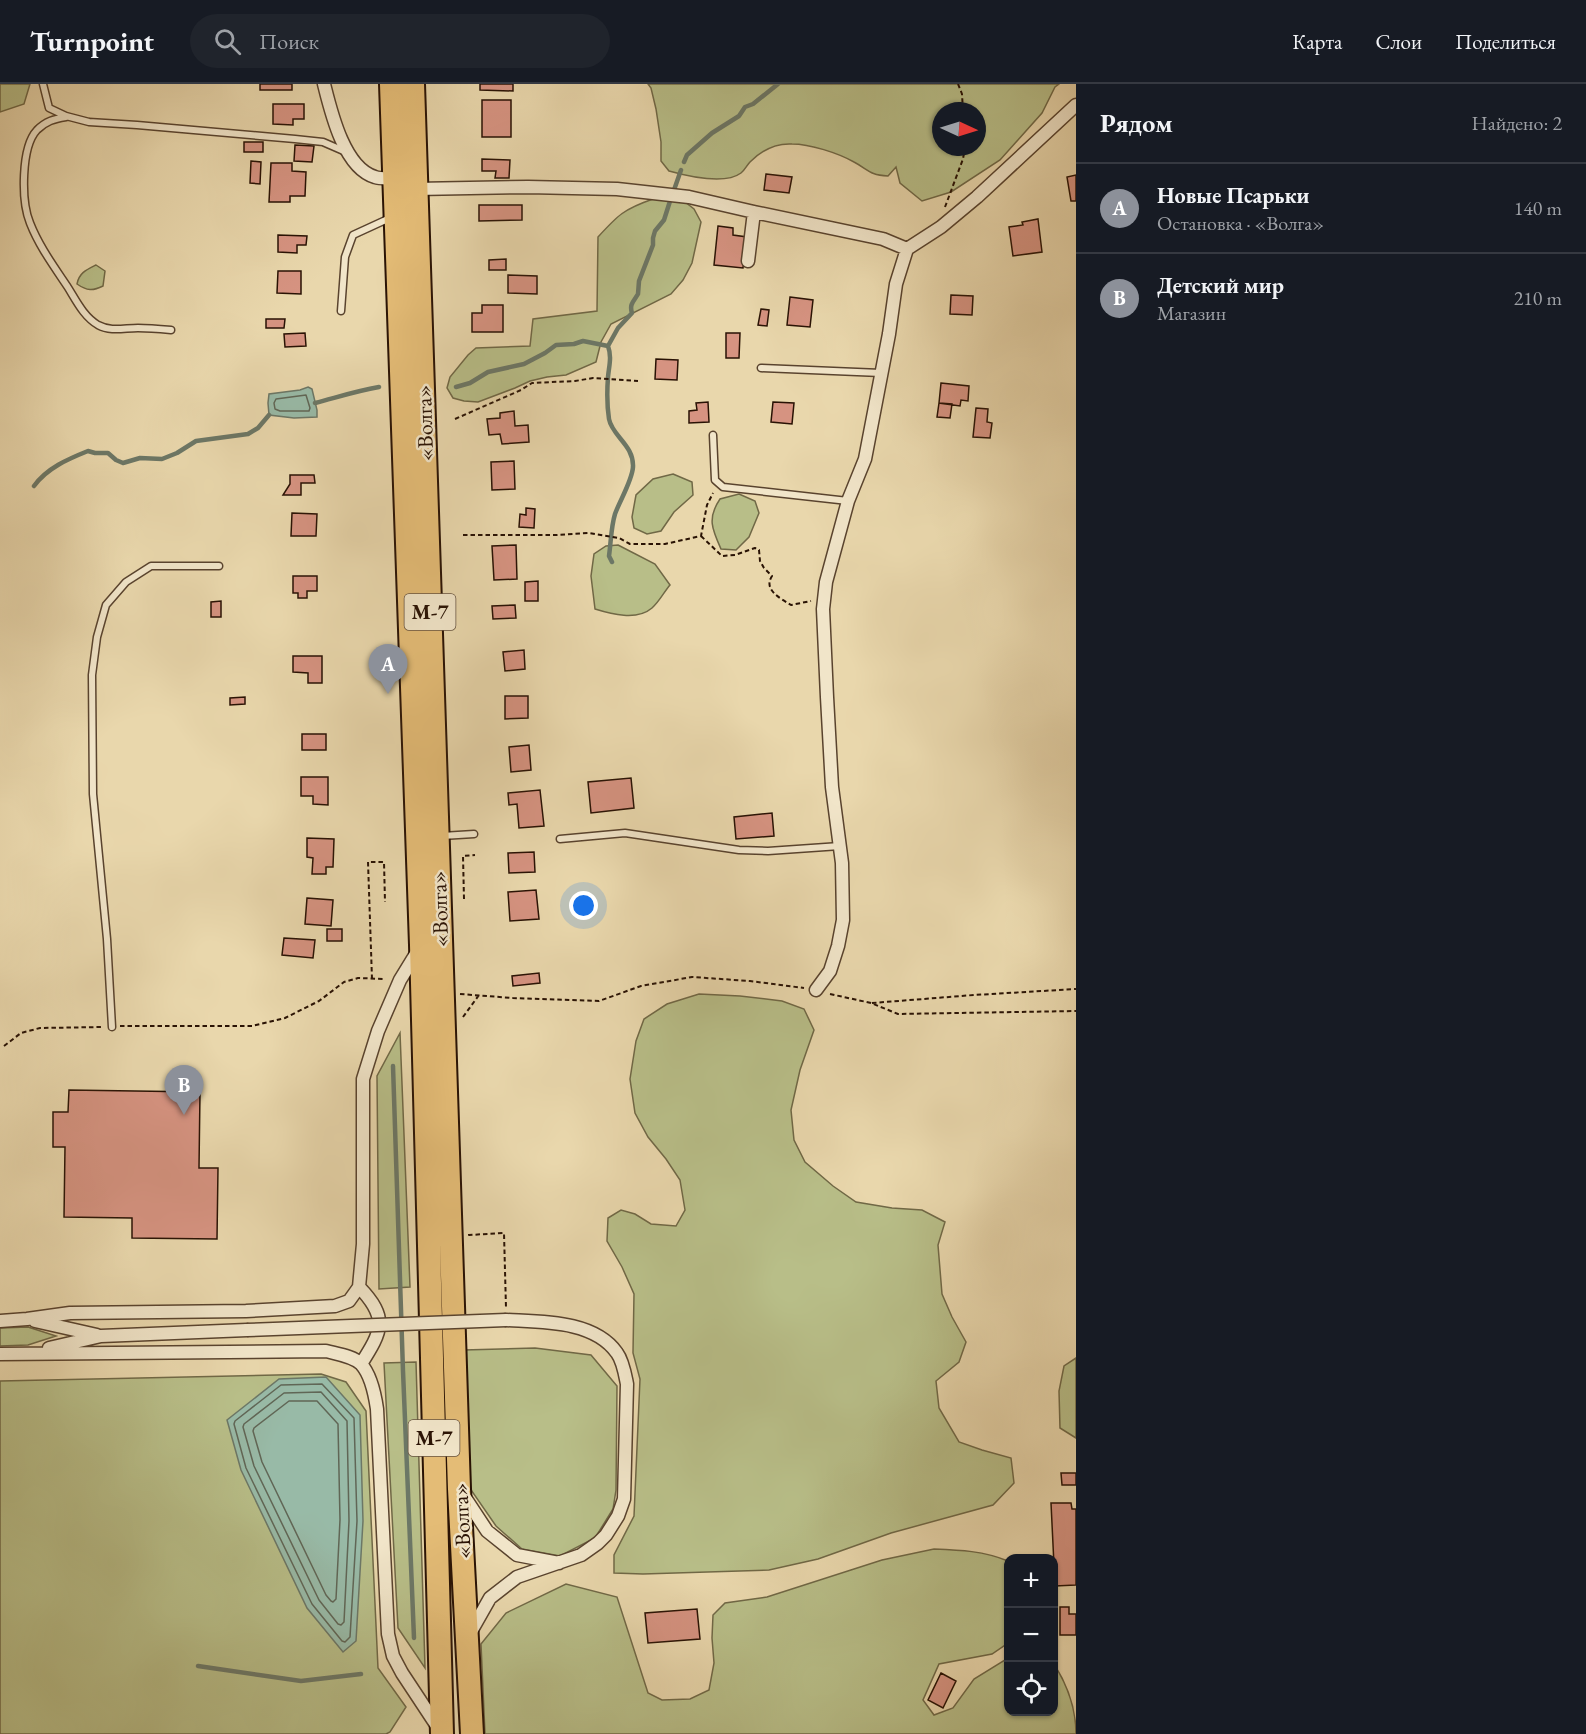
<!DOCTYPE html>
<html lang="ru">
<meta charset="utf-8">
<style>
:root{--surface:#171b24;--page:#20242c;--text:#f1f3f6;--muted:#9ea1a6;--line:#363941;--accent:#8c9099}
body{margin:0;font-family:"EB Garamond",serif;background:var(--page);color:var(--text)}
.controls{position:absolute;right:18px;bottom:18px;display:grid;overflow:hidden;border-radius:12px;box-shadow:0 2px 4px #0004}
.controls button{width:54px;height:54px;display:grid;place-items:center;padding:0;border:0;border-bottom:2px solid var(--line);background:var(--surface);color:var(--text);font:30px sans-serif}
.compass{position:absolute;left:932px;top:18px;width:54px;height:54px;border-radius:50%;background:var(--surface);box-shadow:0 2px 4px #0004;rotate:94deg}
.you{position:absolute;left:584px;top:822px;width:21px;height:21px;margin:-15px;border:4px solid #fff;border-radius:50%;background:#1a73e8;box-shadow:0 0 0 9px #1a73e833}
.badge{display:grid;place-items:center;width:39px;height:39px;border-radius:50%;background:var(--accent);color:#fff;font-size:20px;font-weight:700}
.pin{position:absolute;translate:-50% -50px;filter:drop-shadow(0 2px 3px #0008)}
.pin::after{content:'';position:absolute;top:32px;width:21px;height:18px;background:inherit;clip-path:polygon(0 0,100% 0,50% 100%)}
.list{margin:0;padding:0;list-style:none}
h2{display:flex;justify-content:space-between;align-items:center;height:78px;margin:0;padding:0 24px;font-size:26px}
h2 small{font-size:20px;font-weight:400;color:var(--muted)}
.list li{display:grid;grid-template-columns:39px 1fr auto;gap:18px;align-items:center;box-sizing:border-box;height:90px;padding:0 24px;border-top:2px solid var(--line)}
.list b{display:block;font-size:22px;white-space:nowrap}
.list p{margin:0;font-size:20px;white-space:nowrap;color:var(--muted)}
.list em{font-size:20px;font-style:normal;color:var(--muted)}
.icon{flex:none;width:33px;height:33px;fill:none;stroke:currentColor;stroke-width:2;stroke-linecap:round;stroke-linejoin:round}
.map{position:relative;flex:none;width:1076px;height:1650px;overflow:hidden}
header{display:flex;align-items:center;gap:36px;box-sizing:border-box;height:84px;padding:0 30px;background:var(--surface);border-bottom:2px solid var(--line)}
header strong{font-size:28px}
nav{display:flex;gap:33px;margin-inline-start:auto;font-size:21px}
.search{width:420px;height:54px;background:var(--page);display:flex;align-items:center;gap:15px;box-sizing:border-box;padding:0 21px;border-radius:33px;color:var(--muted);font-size:22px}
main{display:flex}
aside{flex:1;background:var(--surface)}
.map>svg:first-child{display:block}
</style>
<header>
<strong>Turnpoint</strong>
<div class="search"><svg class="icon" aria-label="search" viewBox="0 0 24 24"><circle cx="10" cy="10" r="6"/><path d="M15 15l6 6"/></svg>Поиск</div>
<nav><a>Карта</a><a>Слои</a><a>Поделиться</a></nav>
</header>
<main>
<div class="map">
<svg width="1076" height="1650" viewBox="0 0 1076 1650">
<rect width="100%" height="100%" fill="#e9d7ac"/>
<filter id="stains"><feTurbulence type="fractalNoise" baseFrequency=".00333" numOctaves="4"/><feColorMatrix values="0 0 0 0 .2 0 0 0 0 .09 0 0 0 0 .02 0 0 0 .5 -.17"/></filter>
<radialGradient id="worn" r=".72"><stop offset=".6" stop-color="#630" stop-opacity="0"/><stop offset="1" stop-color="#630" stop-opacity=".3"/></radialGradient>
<!-- green -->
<path fill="#b8be88" stroke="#706846" stroke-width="1.5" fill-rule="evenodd" d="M0,0H30L24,20L0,28Z
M648,0H1059L1055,3L1042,29L1000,76L951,108L922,117L900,99L896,83L888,92C869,91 869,86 854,78C838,69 810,60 792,60C775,59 762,66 750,78C747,81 745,86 741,89C725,101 687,92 669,87L661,77V58L656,25L651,4ZM941,27H977V63H941Z
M653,115L685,118L694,125L701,138L692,179L683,196L671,210L611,240L601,258L596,278L566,291L547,293L530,297L515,304L478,318L464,317L453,314L447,304L450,293L468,271L476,264L530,262L533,235L597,227L598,153C618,131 624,125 653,115Z
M96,181L105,187L103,202C93,207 87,207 77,200C79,189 86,186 96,181Z
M673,390L692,398L693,411L674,428L661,447L647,450L634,444L632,433L636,411L653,395Z
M739,410L755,417L759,429L749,453L736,466L721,465C712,445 707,434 720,415Z
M618,461L655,480L670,501C664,508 659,518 652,524C637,537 611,530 595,525L591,492L594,470L606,462Z
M699,910L740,912L782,917L804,925L814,946L800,986L791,1026L794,1056L805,1078L833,1102L856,1118L892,1124L922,1126L945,1138L938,1161L942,1210L952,1233L966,1258L959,1278L936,1297L939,1324L959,1358L982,1366L1011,1374L1014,1399L993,1421L891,1449L818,1475L769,1486L643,1490L614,1489V1471L634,1432L640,1295L633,1269L634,1210L622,1183L607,1157L608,1134L621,1126L635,1130L651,1140L676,1142L685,1126L680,1096L666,1075L648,1053L635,1029L630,995L636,957L644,935L667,920Z
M400,949L410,1203L379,1205L377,992Z
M28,1243L56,1252L28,1261L0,1262V1244Z
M535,1264L591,1271L617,1302L616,1406L613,1425L595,1454L560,1472L522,1465L496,1442L469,1403L464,1266Z
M1076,1274V1354L1060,1344L1059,1307L1064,1282Z
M416,1278L425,1584L398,1544L384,1279Z
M321,1290L346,1298L366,1327L378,1584L406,1623L390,1648L386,1650H0V1297Z
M934,1465C960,1466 984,1467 1008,1477V1559L992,1570L939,1580L923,1616L934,1631L953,1624L974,1595L1008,1574V1628H1054V1580C1068,1602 1076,1624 1076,1650H485L481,1560L506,1529L566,1500L617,1513L648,1609L662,1616L690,1615L709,1606L714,1579L712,1554L713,1531L725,1519L767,1513L882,1476Z"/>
<!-- water -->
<path fill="#98baa7" stroke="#6c7766" stroke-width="1.5" d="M308,303L312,305L317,326V333L294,334L269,331L268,319L269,310L300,306Z
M326,1293L360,1331L363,1437L356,1557L343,1568L307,1524L241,1386L227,1336L279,1295Z"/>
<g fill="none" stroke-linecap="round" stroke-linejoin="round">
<!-- shore -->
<path stroke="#606656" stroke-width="1.5" d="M306,311L310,324L309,327H280L275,325L274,319L276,315Z
M322,1300L354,1334L357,1437L350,1553L345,1558L342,1557L312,1520L246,1384L234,1340L235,1337L281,1301Z
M321,1308L347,1337L349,1437L344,1538L341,1541L338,1540L319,1516L254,1382L243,1343L244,1340L284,1309Z
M289,1317H317L338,1340L340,1436L336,1515L333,1518L331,1517L326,1511L262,1378L253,1347L254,1344Z"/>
<!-- stream -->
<path stroke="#6c7766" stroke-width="4.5" d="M684,78L687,71L712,49L739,32L745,23L753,20L778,0
M674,106L681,86
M608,262L618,244L632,229C629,220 634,217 638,210L639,197L653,161V154L655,147L664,136L671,114
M456,303L470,299L488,288L524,280L545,269L556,261L574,260L583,257L608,262C612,273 609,282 608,293C607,306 607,322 609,335C612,352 634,361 633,383C632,397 620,416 615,430C611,443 611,458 609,472L612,478
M315,319C338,313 356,307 379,303
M34,402C47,384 68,375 88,367L95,369H108L116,376L123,379L140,374L162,375L177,369L196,357L248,350L258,344L269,331
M393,982L403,1287L414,1554
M198,1582L301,1597L361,1590"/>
</g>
<!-- building -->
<path fill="#d69381" stroke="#291204" stroke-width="1.5" d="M260,0H292V6H260Z
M480,0H513V7L480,6Z
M482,16H511V53H482Z
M273,20H304V35H293V41L273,40Z
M244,58H263V68H244Z
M295,61L314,62L312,78L294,77Z
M482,75L510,76L509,94H495L496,87H482Z
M251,77L261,78L260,100L250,99Z
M271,79H292V87L306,88L305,112H290V118H269Z
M766,90L792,93L789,109L764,106Z
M1076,91V117H1071L1067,93Z
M479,121H522V136L479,137Z
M1038,135L1042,168L1013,172L1009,143L1023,141L1022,138Z
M718,142L733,144V151L747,153L743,184L714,181Z
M278,151L307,152L306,161H297V169L278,168Z
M506,175V186H489V176Z
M278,187H301V210L277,209Z
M508,191L537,192V210L508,209Z
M951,211L973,212L972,231L950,230Z
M790,213L813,216L810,243L787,241Z
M482,221H503V248H472V229H482Z
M761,225L769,226L767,242L758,241Z
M266,235H285L284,244H266Z
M305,249L306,262L285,263L284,250Z
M726,249H740L739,274H726Z
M656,275L678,276L677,296L655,295Z
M941,299L969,302L968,317L961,316L960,322L939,319Z
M708,318L709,338L689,339V327L697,326L696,319Z
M773,318L794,319L792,340L771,338Z
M939,319L952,320L950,334L937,333Z
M976,324L988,325L987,338L992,339L990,354L973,353Z
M514,327L515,342L528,341L529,358L502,360L500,350L489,351L487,335L500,334V329Z
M514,377L515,405L492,406L491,378Z
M290,391H314L315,399H301V411H283L290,400Z
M526,424L535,425L534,444L519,443L520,430L526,431Z
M292,429L317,430L316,452H291Z
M516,461L517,495L494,496L492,462Z
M293,492H317V507H307V514H298V509H293Z
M538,497V517H525V498Z
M221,517V533H211V518Z
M515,521L516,534L493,535L492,522Z
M524,566L525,585L505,587L503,568Z
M293,572H322V599H308V589L293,588Z
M505,612H528V634L505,635Z
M245,613V620L230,621V614Z
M302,650H326V666H302Z
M529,661L531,686L511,688L509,663Z
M301,693H328V721L313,720V712H301Z
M631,694L634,724L591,729L588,698Z
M540,706L544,742L519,744L517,720L509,721L508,709Z
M772,729L774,752L736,755L734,733Z
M307,754L334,755L333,783H326V790H312L313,774L307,773Z
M534,768L535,788L509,789L508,769Z
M536,806L539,835L510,837L508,808Z
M307,814L333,816L331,842L305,840Z
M327,845H342V857H327Z
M284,854L315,856L313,874L282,871Z
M539,889L540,899L513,902L512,892Z
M69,1006L200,1008L199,1084H218L217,1155L132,1154V1134L64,1133L65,1063H53V1028H68Z
M1061,1389H1076V1401H1062Z
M1051,1419H1071L1072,1425H1076V1501L1055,1502Z
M1060,1523H1069V1530H1076V1551H1060Z
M697,1525L700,1555L648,1559L645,1529Z
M941,1589L956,1597L943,1624L928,1616Z"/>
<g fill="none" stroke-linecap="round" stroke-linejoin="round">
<!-- lane casing -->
<g stroke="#59432e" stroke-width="9">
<path id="lane" d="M43,0L49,24L66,32L89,38L137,41L295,55L323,58L346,68
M66,33C54,35 46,37 37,46C21,63 21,117 30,139C39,162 53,181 67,202C76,216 83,232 98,241C111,248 124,244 138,244C149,244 160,245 171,246
M341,227L345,173L353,151L390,134
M761,284L881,289
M713,351L715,396L723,403L848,417
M442,752L474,750
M560,755L625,749L739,766L768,767L840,762
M112,943L107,855L93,710L92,591L97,553L106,521L126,498L151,482H219"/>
</g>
<!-- street casing -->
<g stroke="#59432e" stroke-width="15">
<path id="street" d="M324,0C331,28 344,84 375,93C381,95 389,94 395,95
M416,105L528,103L617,105L689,113L754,128L883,155L907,165
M748,177L754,128
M816,906L830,887L838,862L843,836L842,779L832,703L827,613L823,525L826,498L848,417L865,375L889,250L896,200L907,165L941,143L977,113L1076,21
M359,1203C389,1234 382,1247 361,1280
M0,1237L27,1235L70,1229L246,1227L335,1222L349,1217L359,1203L363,1160V995L378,947L400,896L419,865
M35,1237L97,1251
M49,1264L101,1252L247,1246
M0,1270L326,1267C337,1270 353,1272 361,1280C371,1291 375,1311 377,1325L388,1550L393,1572L402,1589L439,1645
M462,1409L487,1447L517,1471L559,1479
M469,1551L490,1514L517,1493L581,1471L598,1459L606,1451L618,1432L624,1415L627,1300C625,1290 623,1277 617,1269C594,1236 541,1238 506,1236"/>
</g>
<!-- highway casing -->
<g stroke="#291204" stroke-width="26">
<path id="highway" d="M391,0L421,861L442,1650
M413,0L459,1405L472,1650"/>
</g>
<!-- path -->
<path stroke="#291204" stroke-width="2" stroke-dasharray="4.5 3" stroke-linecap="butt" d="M958,0L962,10L963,27
M945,123L963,75L965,63
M455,335L521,306L532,299L575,297L593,294L638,297
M463,451H556L589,449L619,454L630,460H665L701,452L707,421L713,409
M701,452L722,472L735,471L755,464L759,466L760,477L764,484L772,492C763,506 780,514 791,521L811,517
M464,815L463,772L475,771
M372,895L368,778H384L385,818
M460,910L513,914L599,917L641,902L692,893L750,897L804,904
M830,910L871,919L898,930L1076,927
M872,919L974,911L1076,905
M463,933L479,911
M120,942H252L285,934L319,917L344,898L358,894L385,895
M4,962L21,949L40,944L103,943
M469,1150V1151L504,1149L506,1224"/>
<!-- lane -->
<use href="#lane" stroke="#f1e5c9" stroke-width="6"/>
<!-- street -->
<use href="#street" stroke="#f1e5c9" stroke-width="12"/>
<!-- highway -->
<use href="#highway" stroke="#e4bc76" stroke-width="22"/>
<!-- street-bridge casing -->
<g stroke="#59432e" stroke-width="15" stroke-linecap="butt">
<path id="street-bridge" d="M247,1246L506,1236"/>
</g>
<!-- street-bridge -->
<use href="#street-bridge" stroke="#f1e5c9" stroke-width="12"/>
</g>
<g text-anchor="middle" stroke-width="5" stroke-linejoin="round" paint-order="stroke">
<!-- shield labels -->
<g fill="#f1e5c9" stroke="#65513f" stroke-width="1.5">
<rect x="404.5" y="510" width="51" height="36" rx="4.5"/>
<rect x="408.5" y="1336" width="51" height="36" rx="4.5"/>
</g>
<g font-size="21" font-weight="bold" fill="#291204">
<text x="430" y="535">М-7</text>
<text x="434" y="1361">М-7</text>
</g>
<!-- street labels -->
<g font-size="22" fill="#291204" stroke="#f1e5c9">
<text transform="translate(424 339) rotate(-92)" y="8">«Волга»</text>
<text transform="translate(439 825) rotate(-92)" y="8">«Волга»</text>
<text transform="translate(461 1437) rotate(-93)" y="8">«Волга»</text>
</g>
</g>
<rect width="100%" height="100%" filter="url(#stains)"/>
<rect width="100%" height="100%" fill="url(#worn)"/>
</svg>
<div class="controls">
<button>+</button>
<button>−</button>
<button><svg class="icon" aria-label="locate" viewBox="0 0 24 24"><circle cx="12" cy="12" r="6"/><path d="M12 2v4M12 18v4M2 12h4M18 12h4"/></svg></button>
</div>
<svg class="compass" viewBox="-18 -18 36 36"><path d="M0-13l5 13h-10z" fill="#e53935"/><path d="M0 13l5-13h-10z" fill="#9ea1a6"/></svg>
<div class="you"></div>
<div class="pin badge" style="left:388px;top:610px">A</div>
<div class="pin badge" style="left:184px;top:1031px">B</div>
</div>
<aside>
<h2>Рядом<small>Найдено: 2</small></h2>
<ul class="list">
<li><span class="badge">A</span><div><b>Новые Псарьки</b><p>Остановка · «Волга»</p></div><em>140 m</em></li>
<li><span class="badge">B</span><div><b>Детский мир</b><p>Магазин</p></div><em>210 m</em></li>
</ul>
</aside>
</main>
